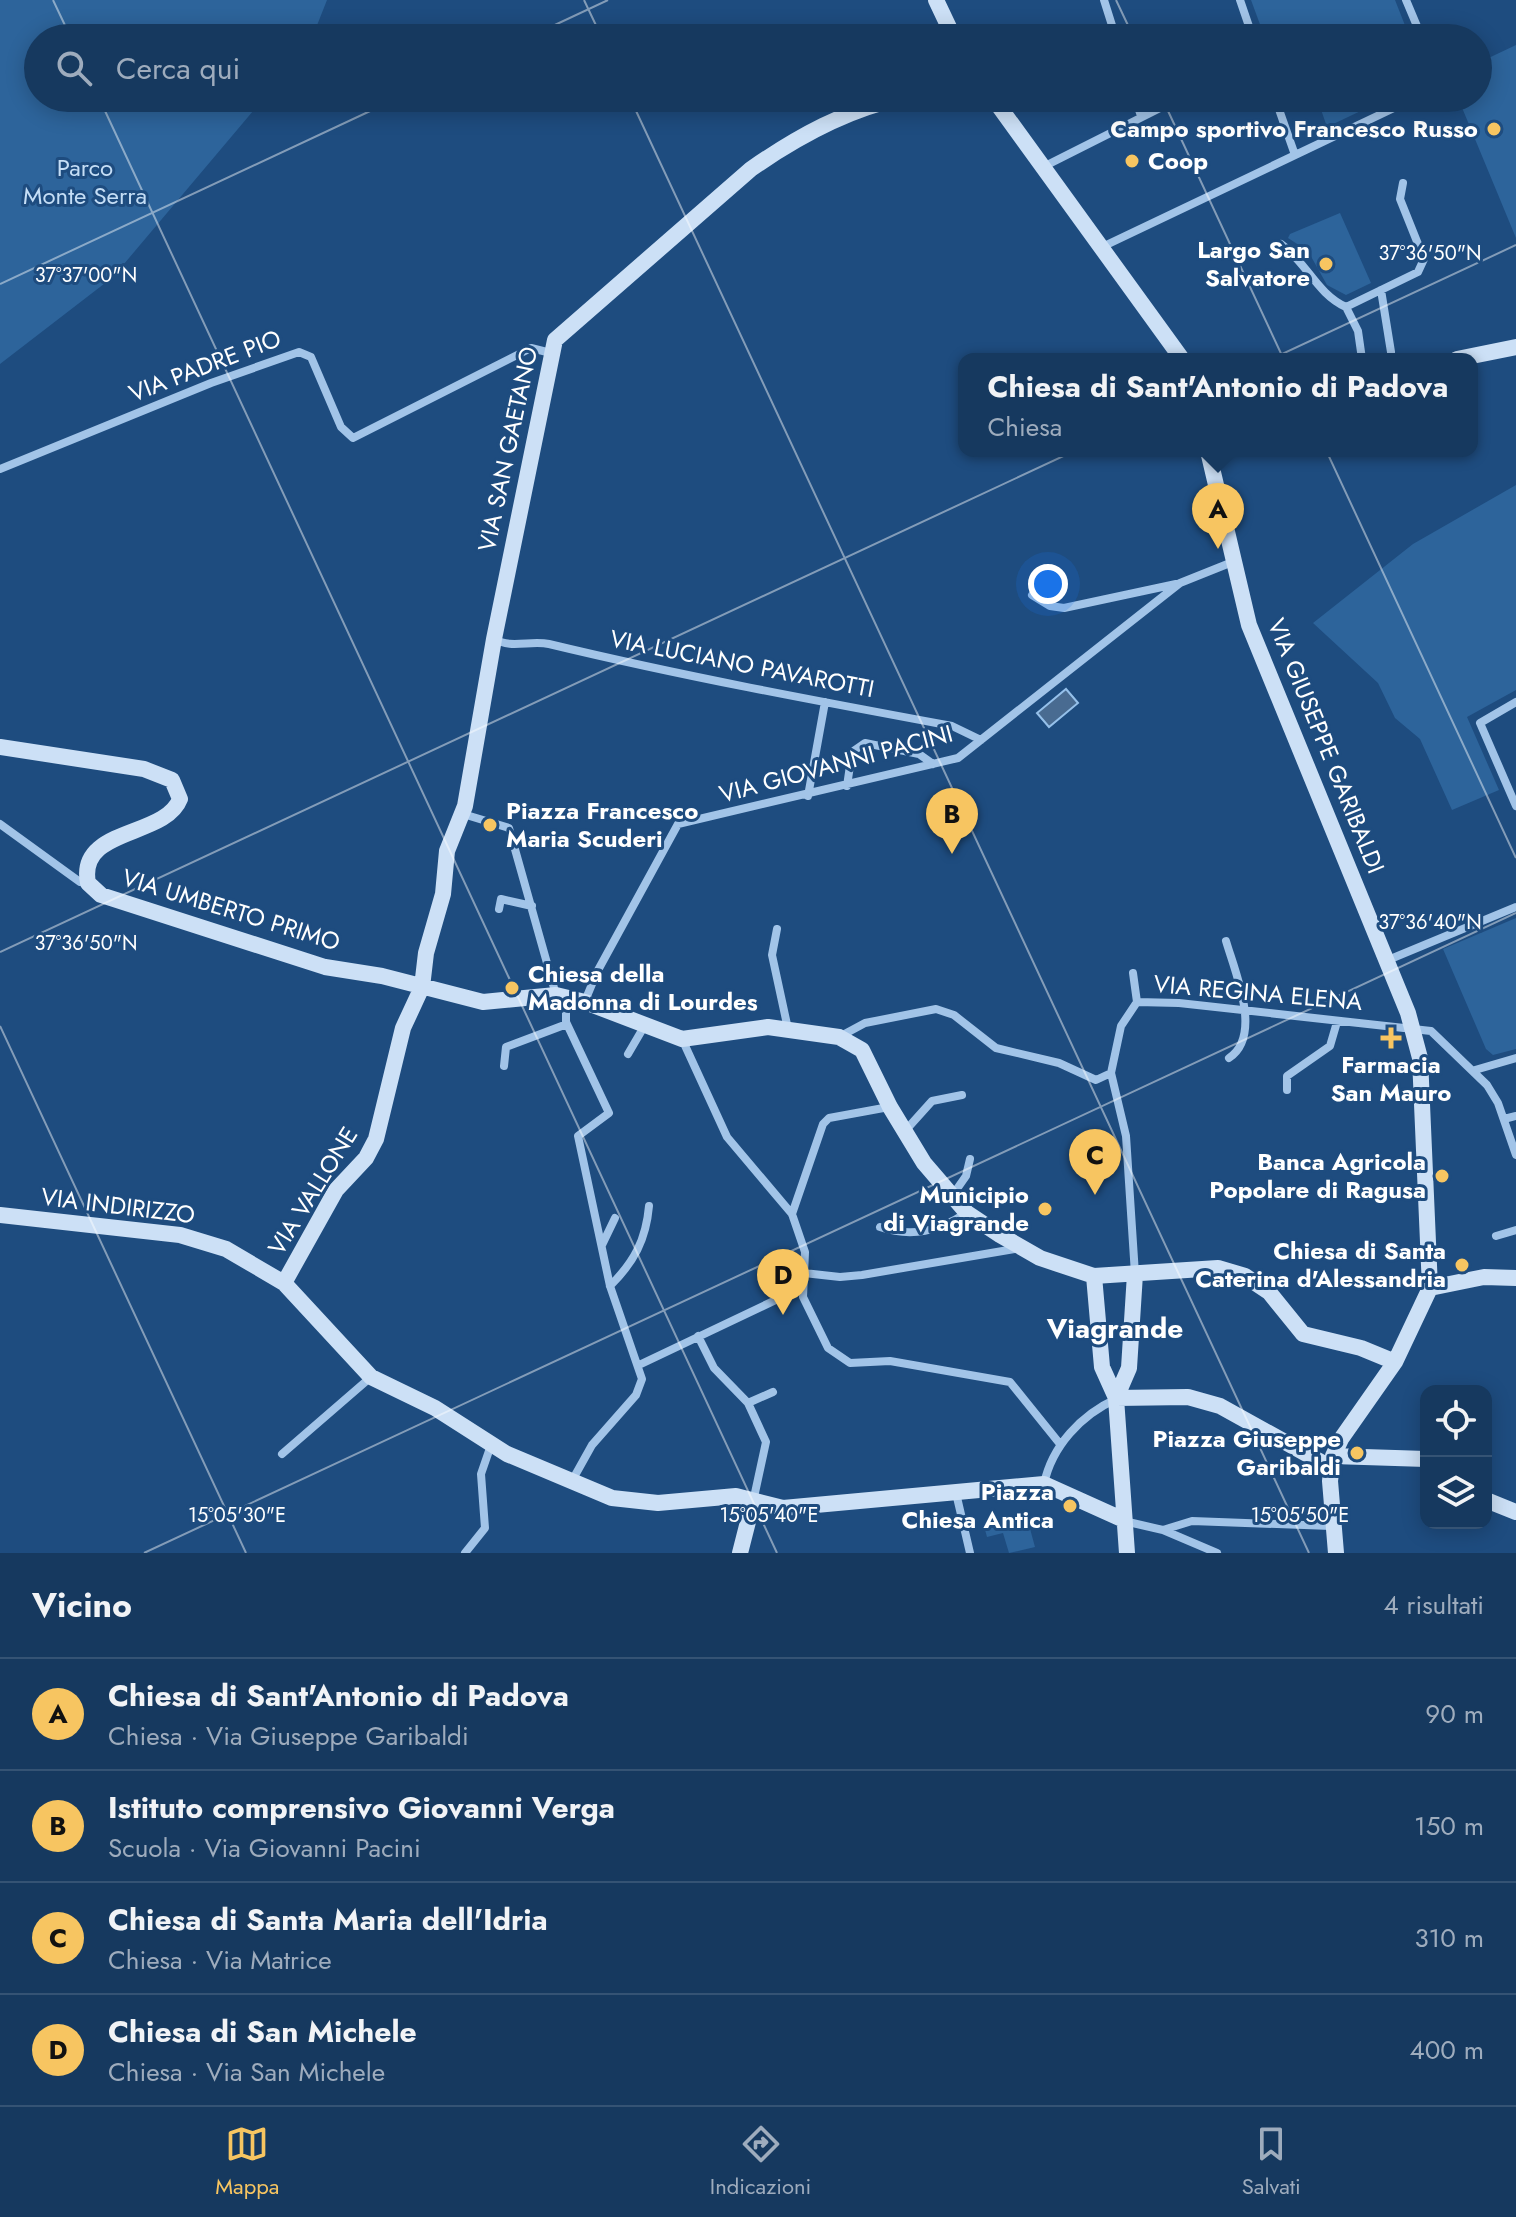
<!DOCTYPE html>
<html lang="it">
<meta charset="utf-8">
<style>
:root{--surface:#16395f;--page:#234468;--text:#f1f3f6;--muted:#9eacbd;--line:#355374;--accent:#f7c561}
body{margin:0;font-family:Jost,sans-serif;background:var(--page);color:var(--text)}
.controls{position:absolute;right:24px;bottom:24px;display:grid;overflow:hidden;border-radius:16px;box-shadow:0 4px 20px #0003}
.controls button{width:72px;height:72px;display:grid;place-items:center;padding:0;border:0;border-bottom:2px solid var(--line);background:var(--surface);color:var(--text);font:40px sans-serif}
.you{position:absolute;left:1048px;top:584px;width:28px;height:28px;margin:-20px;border:6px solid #fff;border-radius:50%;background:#1a73e8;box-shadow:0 0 0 12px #1a73e833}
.badge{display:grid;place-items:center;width:52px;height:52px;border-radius:50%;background:var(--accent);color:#111;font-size:26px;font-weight:700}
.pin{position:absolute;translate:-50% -66px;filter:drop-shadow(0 2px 4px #0008)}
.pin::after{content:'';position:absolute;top:42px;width:28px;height:24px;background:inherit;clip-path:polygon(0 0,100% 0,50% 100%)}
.popup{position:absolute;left:958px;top:353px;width:520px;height:104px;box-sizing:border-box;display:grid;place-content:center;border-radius:16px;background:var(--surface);filter:drop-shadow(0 2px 6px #0005);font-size:26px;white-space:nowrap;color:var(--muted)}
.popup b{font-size:30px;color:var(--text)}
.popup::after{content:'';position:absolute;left:50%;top:100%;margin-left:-16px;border:16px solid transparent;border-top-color:var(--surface)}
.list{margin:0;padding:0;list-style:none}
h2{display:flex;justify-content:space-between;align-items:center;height:104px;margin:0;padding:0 32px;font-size:34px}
h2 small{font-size:26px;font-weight:400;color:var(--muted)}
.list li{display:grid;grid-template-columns:52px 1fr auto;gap:24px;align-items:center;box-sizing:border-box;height:112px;padding:0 32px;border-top:2px solid var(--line)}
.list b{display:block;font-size:30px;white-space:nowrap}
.list p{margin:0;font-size:26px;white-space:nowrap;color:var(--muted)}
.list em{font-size:26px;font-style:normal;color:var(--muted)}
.icon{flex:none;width:44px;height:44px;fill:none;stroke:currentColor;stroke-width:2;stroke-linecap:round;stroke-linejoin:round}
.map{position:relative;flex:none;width:1516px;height:1553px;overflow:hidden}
.search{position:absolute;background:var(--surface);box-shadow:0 4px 20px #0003;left:24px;right:24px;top:24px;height:88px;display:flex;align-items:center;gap:20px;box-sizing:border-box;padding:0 28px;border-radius:44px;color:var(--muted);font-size:30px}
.sheet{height:552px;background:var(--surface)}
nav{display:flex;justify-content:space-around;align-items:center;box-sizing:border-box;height:112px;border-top:2px solid var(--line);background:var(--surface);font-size:22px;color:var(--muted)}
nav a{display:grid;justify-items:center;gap:4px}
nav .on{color:var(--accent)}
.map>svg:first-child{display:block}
</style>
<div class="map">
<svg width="1516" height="1553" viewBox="0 0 1516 1553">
<rect width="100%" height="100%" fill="#1e4c7f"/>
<!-- green -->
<path fill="#2d649b" d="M0,0H327L312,38H38V98H264L113,277L0,364Z
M1251,0H1395L1410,38H1265Z
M1516,45V238L1458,98H1478V63Z
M1317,98H1388L1327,127Z
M1340,213L1371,283L1346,295L1327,285L1308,251L1288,238L1290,234Z
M1516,485V690L1467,717L1499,790L1452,810L1420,739L1395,718L1378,683L1313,623L1413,544Z
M1516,918V1049L1493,1055L1486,1049L1443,949Z
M1026,1514L1035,1547L1009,1553L1003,1533L987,1537L984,1526Z"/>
<!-- water -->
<path fill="#496b91" stroke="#95c0ea" stroke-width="2" d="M1066,689L1078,703L1049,727L1037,713Z"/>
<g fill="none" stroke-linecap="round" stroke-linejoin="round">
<!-- street -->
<path stroke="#a2c4e8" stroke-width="8" d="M1104,0L1116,38
M1240,0L1253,38
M1406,0L1422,38
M1135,98L1141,116
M1275,98L1295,155
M1043,167L1180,98
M1281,244C1307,263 1317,294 1346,307
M1102,247L1415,98
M1381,290L1391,352
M1362,359L1358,331L1346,307L1418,272L1424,259L1400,199L1403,183
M0,469L211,383L299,352L311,357L341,427L353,438L531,348L551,353
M1032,595L1050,606L1064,608L1176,584
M495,639C510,649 531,640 549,644C682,676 817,701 952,726L981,740
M1516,702L1480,723L1516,806
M847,786L852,752L865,743L919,754L933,764
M808,796L825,702
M463,814L509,828L556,995
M0,824L80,882L88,883
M499,909L501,899L532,906
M777,929L772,955L788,1029
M1226,941C1235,972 1263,1036 1229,1058
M1388,960L1516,907
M1133,973L1137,1002
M566,997V1022L609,1113L578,1136L610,1286L642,1379L636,1395L592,1445L573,1479
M585,1001L597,972L678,824L958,758L1180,583L1235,561
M839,1037L865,1023L936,1009L954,1015L996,1048L1059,1063L1096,1080L1111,1073L1121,1026L1137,1002L1179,1003L1431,1031L1487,1085L1498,1103L1516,1155
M682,1039L727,1137L792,1214L805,1252L803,1297L828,1348L850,1363L890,1361L1010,1382L1060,1444
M628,1054L645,1025
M504,1066L506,1047L567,1024
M1475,1070L1516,1058
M1111,1073L1126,1136L1135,1274
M1287,1090V1076L1330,1046L1337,1022
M1504,1119L1516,1116
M905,1131L932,1101L962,1095
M952,1196L966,1176L970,1159
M792,1214L823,1124L829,1118L889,1107
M880,1227C912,1238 939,1231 966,1213
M1496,1236L1516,1230
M602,1245L615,1218
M804,1273L840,1277L862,1275L1020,1248
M610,1286C634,1262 646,1240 649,1206
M698,1336L714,1368L748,1403L766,1442L753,1502
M639,1365L801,1288
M748,1403L773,1392
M282,1454L371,1377
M1044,1484C1052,1446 1081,1415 1116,1399
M956,1493L970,1553
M1124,1521L1163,1530L1217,1553
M1163,1530L1192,1521L1331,1526
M465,1553L485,1528L481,1474L491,1445"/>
<!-- secondary -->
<path stroke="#cce0f6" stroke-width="16" d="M936,0L954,38
M993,98L1182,359
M1457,359L1516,347
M1208,451L1249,625L1408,1013L1420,1058L1430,1288L1395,1362L1341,1439L1333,1456L1330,1481L1336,1553
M0,747L144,769L172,780L180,799C165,838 77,827 88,883L101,895L325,967L382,976L483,1002L556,995L585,1002L682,1039L768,1027L839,1037L862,1050L890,1107L924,1163L967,1213L1000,1235L1040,1258L1094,1276L1218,1268L1245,1276L1269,1292L1303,1334L1361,1348L1395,1362
M0,1215L180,1235L226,1249L284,1283L371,1377L435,1408L507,1454L612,1498L658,1503L736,1496L783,1508L1044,1484L1124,1520
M1094,1276L1102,1367L1116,1398L1127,1553
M284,1283L336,1190L366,1158L376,1139L403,1028L422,987L426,953L443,894L447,851L465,806L494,639L555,340L751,169C797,137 847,109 902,98
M1430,1288L1484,1277L1516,1278
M1116,1398L1188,1397L1220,1406L1330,1467
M1116,1398L1129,1368L1135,1274
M1333,1456L1426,1459
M1486,1500L1516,1512
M740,1553L753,1502"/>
</g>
<!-- ticks -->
<path fill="none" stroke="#fff" stroke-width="2" stroke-opacity="0.45" d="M53,0L71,38M584,0L602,38M1116,0L1134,38M527,38L608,0M99,98L777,1553M630,98L1309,1553M1162,98L1516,858M0,284L398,98M0,952L1516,245M0,1026L246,1553M144,1553L1516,913"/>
<!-- markers -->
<g fill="#f7c561" stroke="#1e4c7f" stroke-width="3">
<circle cx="1494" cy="129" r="8"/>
<circle cx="1132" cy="161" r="8"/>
<circle cx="1326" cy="264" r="8"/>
<circle cx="490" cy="825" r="8"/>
<circle cx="512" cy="988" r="8"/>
<path d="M1387 1026h8v8h8v8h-8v8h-8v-8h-8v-8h8z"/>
<circle cx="1442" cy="1176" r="8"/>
<circle cx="1045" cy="1209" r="8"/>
<circle cx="1462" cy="1265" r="8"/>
<circle cx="1357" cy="1453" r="8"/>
<circle cx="1070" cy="1506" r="8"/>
</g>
<g text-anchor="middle" stroke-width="6" stroke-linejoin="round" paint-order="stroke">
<!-- poi labels -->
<g font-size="24" font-weight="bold" fill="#fff" stroke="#1e4c7f" text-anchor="end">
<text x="1478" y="137">Campo sportivo Francesco Russo</text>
<text x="1148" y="169" text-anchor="start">Coop</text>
<text x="1310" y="258">Largo San<tspan x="1310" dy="28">Salvatore</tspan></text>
<text x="506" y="819" text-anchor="start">Piazza Francesco<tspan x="506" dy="28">Maria Scuderi</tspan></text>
<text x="528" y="982" text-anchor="start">Chiesa della<tspan x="528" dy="28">Madonna di Lourdes</tspan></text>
<text x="1391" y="1073" text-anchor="middle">Farmacia<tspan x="1391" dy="28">San Mauro</tspan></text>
<text x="1426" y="1170">Banca Agricola<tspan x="1426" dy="28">Popolare di Ragusa</tspan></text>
<text x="1029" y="1203">Municipio<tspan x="1029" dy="28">di Viagrande</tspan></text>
<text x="1446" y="1259">Chiesa di Santa<tspan x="1446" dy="28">Caterina d'Alessandria</tspan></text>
<text x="1341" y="1447">Piazza Giuseppe<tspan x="1341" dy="28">Garibaldi</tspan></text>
<text x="1054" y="1500">Piazza<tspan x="1054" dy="28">Chiesa Antica</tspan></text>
</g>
<!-- park labels -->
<g font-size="24" fill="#c5def6" stroke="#1e4c7f">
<text x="85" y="176">Parco<tspan x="85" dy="28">Monte Serra</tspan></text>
</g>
<!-- street labels -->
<g font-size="24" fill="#fff" stroke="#1e4c7f">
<text transform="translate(205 366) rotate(-21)" y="8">VIA PADRE PIO</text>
<text transform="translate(508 449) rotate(-78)" y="8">VIA SAN GAETANO</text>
<text transform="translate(742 664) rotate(11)" y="8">VIA LUCIANO PAVAROTTI</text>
<text transform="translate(1326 746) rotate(68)" y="8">VIA GIUSEPPE GARIBALDI</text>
<text transform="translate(836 764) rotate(-15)" y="8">VIA GIOVANNI PACINI</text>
<text transform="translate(231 910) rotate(17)" y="8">VIA UMBERTO PRIMO</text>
<text transform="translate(1258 993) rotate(5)" y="8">VIA REGINA ELENA</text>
<text transform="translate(313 1191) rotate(-58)" y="8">VIA VALLONE</text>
<text transform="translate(118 1206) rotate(7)" y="8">VIA INDIRIZZO</text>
</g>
<!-- quarter labels -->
<g font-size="28" font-weight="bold" fill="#fff" stroke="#1e4c7f">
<text x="1115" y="1338">Viagrande</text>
</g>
</g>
<g font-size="20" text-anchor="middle" fill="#fff" stroke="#1e4c7f" stroke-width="6" stroke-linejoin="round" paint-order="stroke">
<text x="1430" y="260">37°36'50"N</text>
<text x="86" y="282">37°37'00"N</text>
<text x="1430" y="929">37°36'40"N</text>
<text x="86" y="950">37°36'50"N</text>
<text x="237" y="1522">15°05'30"E</text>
<text x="769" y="1522">15°05'40"E</text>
<text x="1300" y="1522">15°05'50"E</text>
</g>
</svg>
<div class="controls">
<button><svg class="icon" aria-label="locate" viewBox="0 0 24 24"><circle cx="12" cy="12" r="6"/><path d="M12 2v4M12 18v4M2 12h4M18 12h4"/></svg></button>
<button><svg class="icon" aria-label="layers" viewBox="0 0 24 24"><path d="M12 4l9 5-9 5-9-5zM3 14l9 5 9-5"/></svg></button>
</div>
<div class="you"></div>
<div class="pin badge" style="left:1218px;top:549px">A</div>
<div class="popup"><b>Chiesa di Sant'Antonio di Padova</b>Chiesa</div>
<div class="pin badge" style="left:952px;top:854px">B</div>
<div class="pin badge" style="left:1095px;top:1195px">C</div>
<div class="pin badge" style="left:783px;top:1315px">D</div>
<div class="search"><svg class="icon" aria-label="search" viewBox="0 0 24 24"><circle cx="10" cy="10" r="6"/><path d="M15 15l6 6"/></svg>Cerca qui</div>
</div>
<section class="sheet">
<h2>Vicino<small>4 risultati</small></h2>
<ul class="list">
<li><span class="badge">A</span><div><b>Chiesa di Sant'Antonio di Padova</b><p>Chiesa · Via Giuseppe Garibaldi</p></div><em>90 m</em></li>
<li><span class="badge">B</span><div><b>Istituto comprensivo Giovanni Verga</b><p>Scuola · Via Giovanni Pacini</p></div><em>150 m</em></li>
<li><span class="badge">C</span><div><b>Chiesa di Santa Maria dell'Idria</b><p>Chiesa · Via Matrice</p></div><em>310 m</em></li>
<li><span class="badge">D</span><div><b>Chiesa di San Michele</b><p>Chiesa · Via San Michele</p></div><em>400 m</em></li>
</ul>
</section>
<nav>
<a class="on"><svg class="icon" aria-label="map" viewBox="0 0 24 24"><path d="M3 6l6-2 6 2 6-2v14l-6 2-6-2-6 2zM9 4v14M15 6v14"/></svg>Mappa</a>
<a><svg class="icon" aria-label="directions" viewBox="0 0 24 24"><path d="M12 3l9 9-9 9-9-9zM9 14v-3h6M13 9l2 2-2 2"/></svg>Indicazioni</a>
<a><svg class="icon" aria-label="saved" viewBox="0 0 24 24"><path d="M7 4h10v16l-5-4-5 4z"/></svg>Salvati</a>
</nav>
